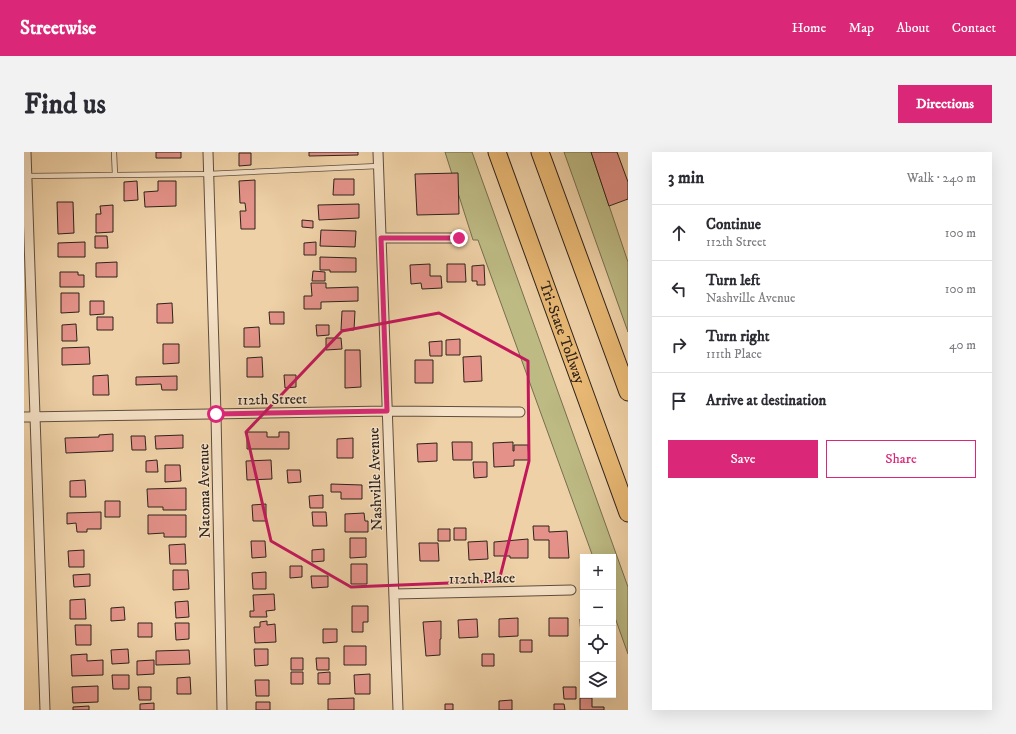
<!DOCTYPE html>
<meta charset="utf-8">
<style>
:root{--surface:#fff;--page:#f2f2f3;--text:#2b2b33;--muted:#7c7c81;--line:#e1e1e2;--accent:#db2777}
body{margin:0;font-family:"IM FELL DW Pica",serif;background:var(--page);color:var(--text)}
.controls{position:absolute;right:12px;bottom:12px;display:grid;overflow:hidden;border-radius:0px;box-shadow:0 4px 16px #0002}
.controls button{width:36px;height:36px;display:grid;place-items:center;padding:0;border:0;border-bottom:1px solid var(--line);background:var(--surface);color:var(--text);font:20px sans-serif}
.stop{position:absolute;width:12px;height:12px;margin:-9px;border:3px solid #db2777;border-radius:50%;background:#fff}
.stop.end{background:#db2777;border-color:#fff;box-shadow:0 1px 4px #0008}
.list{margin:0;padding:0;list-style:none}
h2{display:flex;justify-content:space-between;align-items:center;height:52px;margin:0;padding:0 16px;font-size:17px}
h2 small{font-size:13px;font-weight:400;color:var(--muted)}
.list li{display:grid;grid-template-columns:26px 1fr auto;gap:12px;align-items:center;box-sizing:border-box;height:56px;padding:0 16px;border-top:1px solid var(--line)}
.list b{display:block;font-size:15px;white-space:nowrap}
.list p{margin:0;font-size:13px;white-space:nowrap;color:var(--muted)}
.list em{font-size:13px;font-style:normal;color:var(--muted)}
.actions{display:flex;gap:8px;padding:12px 16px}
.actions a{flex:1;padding:9px 0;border:1px solid var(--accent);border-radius:0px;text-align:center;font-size:14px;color:var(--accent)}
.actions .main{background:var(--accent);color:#fff}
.icon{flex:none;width:22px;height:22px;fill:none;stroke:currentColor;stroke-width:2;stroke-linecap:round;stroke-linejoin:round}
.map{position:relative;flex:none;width:604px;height:558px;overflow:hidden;border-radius:0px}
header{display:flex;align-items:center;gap:24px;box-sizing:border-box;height:56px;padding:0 20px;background:var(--accent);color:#fff}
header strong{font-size:19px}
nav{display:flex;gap:22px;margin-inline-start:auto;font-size:14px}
.intro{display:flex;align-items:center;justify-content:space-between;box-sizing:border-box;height:96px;padding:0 24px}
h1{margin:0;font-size:28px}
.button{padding:10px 18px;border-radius:0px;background:var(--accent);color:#fff;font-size:14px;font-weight:700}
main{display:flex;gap:24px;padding:0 24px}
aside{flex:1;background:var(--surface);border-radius:0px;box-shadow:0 4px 16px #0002}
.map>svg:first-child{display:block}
</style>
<header>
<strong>Streetwise</strong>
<nav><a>Home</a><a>Map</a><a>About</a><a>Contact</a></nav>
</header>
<div class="intro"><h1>Find us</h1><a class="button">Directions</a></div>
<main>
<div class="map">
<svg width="604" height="558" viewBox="0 0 604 558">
<rect width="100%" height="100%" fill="#efd1a7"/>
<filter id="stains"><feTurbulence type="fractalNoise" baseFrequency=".005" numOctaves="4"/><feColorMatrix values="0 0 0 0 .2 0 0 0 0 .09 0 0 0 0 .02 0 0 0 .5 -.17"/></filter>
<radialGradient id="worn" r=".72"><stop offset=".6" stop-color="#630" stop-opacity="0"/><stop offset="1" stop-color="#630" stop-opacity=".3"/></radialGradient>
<!-- green -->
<path fill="#bdba84" stroke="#766e50" d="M421,0H448L604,435V502L589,460V405H569L454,88H449Z
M540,0H567L604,110V180Z"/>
<!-- building -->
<path fill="#e49289" stroke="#2e221b" d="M132,0H157V6H132Z
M285,0H334V3L285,4Z
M567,0H593L604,30V47L585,54Z
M215,1H227V13L215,14Z
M434,21L435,62L393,63L391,22Z
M310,27H330V43H309Z
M231,28V77H217L216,59H222L221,51H216L215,29Z
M113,29L114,48L100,49V30Z
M134,29H152V54L121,55L120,40L134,39Z
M33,50H49L50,81L34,82Z
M335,52V66L295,68L294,53Z
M89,53V80L72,81V62H77L76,54Z
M278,68L289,69V76L278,75Z
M297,78L332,79L331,95L296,94Z
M71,84H83L84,96H71Z
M61,90V105H34V91Z
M292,90V103H280V91Z
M296,105L332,106V120H306V118H296Z
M93,110V125H72V111Z
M406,112V124H417L418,136L398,137L397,131L387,132L386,113Z
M423,112H441L442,130H423Z
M460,113L461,133H453V129H448V114Z
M289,119L301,120V129H288Z
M36,120H54V123H60V135H36Z
M287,131H302V136L334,135V149L297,150V157H280V144H288Z
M37,141H55V160L37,161Z
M66,149H80V162L66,163Z
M148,151L149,171H133V152Z
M318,159H331L330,178H317Z
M245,160H260V172H246Z
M73,165H89V178H73Z
M52,172L53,189H38V173Z
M292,173H305V183L293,184Z
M235,175L236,195H220V176Z
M302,186H317L318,197L302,198Z
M436,187V203H422V188Z
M418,189V204H406L405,190Z
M139,192H155V211L139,212Z
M65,195L66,212L38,213V196Z
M321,198H336L337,235L321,236Z
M457,204L458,229L440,230L439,205Z
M238,205L239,225H223V206Z
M391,208H409V231H391Z
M84,223L85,243H69V224Z
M260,223H272V235L261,236Z
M153,224V238H138L137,232L112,233V225Z
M223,280H243V285H255V280H265V297H223Z
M89,282V299L42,301L41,286L75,285V283Z
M159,283V296L132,297L131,284Z
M107,284H121L122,298H108Z
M329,286V306H313V287Z
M428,290H448V308H429Z
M489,290V299H490V293H504L505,308H490V314L470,315L469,291Z
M413,291V309L394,310L393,292Z
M133,308L134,320H122V309Z
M247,308L248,327L223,328L222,309Z
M449,310H463V325L450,326Z
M141,313H156L157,329L141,330Z
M263,318H276L277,330L264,331Z
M61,328L62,345H46V329Z
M307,332L338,333V347H317V340H307Z
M162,336V358H139V355H124L123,337Z
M299,343V356H286L285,344Z
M81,349H96V365H81Z
M242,352V369H229L228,353Z
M77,360V377H63V380H53L52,371L43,372V361Z
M288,360H302L303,374H289Z
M340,361L341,369H344V380H321V362Z
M124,363H162V385H140V381L124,382Z
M509,374H525V380L543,379L545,406H525V388H510Z
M430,376H442V388H430Z
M414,377H426V389H414Z
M326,386H342V405L326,406Z
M504,387V406H486V404H470V390Z
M227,389H241L242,405L228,406Z
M463,389L464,407L445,408L444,390Z
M395,391H414L415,409H396Z
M161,392L162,412H146L145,393Z
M300,397V409L288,410V398Z
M60,398V415H45L44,399Z
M327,412H343V432H327Z
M266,414H278V425L266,426Z
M149,418H164L165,437L149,438Z
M242,420V437H229L228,421Z
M66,422V434L50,435L49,423Z
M287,424H304V435L288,436Z
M250,442L251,458L242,459L243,465H226V459H230L229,443Z
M61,447L62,467H46V448Z
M164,449L165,465L152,466L151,450Z
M328,454H344V470H339V480H328Z
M100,455L101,468L87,469V456Z
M494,466V484L475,485V467Z
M525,466H544V484H525Z
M453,467L454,485L435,486L434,468Z
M556,467H559V485H557Z
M243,469V473L251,472L252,490L231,491L230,475H236V470Z
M417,469V487H416V503L402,504L399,470Z
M114,471H128V485H114Z
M151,471H165V487L152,488Z
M51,473H67V493H52Z
M299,477H313V490L299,491Z
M496,488H508V500H496Z
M320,494H342V513H320Z
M104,497L105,511L88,512L87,498Z
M230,497H244V513L231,514Z
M165,498L166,512L132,513V499Z
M63,502V509L79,508V523L48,524L47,503Z
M458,502H470V514H458Z
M267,506H279V518H267Z
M292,506H305V518H293Z
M130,508V522L113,523V509Z
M267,520H279V532H267Z
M306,520V532H294V521Z
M346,522V542H331L330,523Z
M88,523H105V537H89Z
M166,525L167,542H153V526Z
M231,528H245V544H232Z
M74,534V550L49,551L48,535Z
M114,535H127V548H115Z
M539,535H552V547H540Z
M330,546V558H304V547Z
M556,546H568V555H580V558H556Z
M488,548V558H475V549Z
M232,550H246V558H232Z
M130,551V558H116V552Z
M421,552H429V558H421Z
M530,552H540L541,558H530Z
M65,554V558H49V555Z"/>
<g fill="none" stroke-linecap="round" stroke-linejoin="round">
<!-- lane casing -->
<g stroke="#5e4e3e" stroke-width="6">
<path id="lane" d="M90,0L91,23
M3,24L184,22L354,14"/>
</g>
<!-- street casing -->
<g stroke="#5e4e3e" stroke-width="11">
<path id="street" d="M2,0L21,558
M184,0L192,262L198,558
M354,0L374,558
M357,86H435
M0,265L363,259L496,260
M370,442L547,438"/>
</g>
<!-- highway casing -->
<g stroke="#2e221b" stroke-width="19">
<g id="highway">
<path id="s1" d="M473,0L604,361"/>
<path d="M516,0L604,240"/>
</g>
</g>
<!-- lane -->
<use href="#lane" stroke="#f5e1c6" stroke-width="4.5"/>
<!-- street -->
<use href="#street" stroke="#f5e1c6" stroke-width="9"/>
<!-- highway -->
<use href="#highway" stroke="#e8b874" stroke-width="17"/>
</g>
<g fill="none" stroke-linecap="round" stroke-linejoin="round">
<!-- route -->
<path stroke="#db2777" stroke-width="5" d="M192,262L363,259L357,86H435"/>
</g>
<!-- marked area -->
<path fill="none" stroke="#c2185b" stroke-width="3" stroke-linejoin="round" d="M415,161L504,209L505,309L475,429L327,435L247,389L222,280L318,179Z"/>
<g text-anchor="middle" stroke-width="3" stroke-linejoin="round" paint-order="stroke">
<!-- street labels -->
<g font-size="15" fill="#2e221b" stroke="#f5e1c6">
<text dy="5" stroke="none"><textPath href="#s1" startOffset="192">Tri-State Tollway</textPath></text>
<text transform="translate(248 247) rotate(-1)" y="5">112th Street</text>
<text transform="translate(351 327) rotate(-92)" y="5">Nashville Avenue</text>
<text transform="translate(180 339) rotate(-91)" y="5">Natoma Avenue</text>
<text transform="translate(458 426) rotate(-1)" y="5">112th Place</text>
</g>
</g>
<rect width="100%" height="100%" filter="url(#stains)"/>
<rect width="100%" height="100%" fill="url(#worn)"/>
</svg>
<div class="controls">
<button>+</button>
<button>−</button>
<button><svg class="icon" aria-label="locate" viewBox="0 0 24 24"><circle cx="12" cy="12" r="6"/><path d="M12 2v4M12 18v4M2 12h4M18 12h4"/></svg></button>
<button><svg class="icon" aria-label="layers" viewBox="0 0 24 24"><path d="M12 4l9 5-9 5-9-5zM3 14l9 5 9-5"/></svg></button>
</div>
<div class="stop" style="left:192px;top:262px"></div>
<div class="stop end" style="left:435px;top:86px"></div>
</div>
<aside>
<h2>3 min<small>Walk · 240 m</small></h2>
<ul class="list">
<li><svg class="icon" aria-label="ahead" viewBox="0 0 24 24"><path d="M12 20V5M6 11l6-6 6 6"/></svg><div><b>Continue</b><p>112th Street</p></div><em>100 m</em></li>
<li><svg class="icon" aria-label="left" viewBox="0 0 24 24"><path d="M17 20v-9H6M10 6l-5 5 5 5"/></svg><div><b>Turn left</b><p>Nashville Avenue</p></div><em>100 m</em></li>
<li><svg class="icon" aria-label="right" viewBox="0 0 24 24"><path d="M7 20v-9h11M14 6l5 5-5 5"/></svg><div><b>Turn right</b><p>111th Place</p></div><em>40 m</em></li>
<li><svg class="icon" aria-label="arrive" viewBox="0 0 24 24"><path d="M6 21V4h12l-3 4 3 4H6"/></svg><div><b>Arrive at destination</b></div></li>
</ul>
<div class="actions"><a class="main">Save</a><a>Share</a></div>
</aside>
</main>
